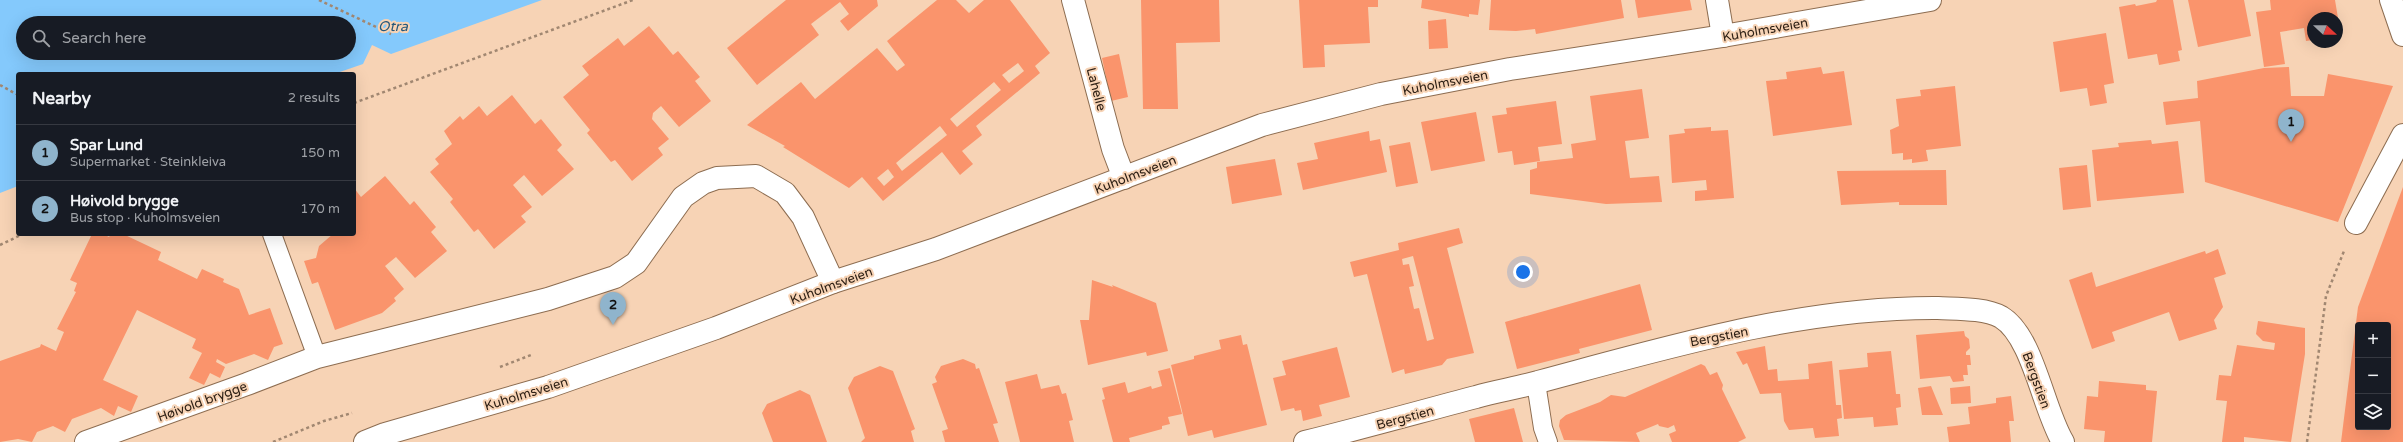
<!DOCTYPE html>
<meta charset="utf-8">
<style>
:root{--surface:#171b24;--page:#242831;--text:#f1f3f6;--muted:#9ea1a6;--line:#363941;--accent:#8fb4cc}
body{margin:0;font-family:"Varela Round",sans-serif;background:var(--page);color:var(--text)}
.controls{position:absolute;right:12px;bottom:12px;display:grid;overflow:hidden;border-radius:4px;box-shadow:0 4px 16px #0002}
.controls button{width:36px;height:36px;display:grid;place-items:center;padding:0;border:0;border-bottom:1px solid var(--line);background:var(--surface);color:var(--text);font:20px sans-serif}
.compass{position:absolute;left:2307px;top:12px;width:36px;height:36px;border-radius:50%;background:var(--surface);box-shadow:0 4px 16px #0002;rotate:112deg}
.you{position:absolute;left:1523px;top:272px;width:14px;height:14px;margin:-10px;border:3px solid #fff;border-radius:50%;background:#1a73e8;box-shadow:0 0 0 6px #1a73e833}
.badge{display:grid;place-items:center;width:26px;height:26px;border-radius:50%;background:var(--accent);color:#111;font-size:13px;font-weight:700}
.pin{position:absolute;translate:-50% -33px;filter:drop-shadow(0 1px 2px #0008)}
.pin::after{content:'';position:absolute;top:21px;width:14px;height:12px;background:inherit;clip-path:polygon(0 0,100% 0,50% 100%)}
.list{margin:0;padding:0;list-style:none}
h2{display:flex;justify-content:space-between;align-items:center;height:52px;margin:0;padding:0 16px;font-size:17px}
h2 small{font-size:13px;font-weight:400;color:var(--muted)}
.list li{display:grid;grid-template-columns:26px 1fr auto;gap:12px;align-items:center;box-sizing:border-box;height:56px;padding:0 16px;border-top:1px solid var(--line)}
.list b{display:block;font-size:15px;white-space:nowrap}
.list p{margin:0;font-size:13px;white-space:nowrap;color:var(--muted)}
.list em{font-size:13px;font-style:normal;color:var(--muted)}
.icon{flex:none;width:22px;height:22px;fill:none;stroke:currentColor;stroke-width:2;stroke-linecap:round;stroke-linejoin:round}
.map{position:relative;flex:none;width:2403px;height:442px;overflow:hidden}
.search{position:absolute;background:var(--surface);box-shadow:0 4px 16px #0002;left:16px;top:16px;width:340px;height:44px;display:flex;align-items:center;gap:10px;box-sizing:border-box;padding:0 14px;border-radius:22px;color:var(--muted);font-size:15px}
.panel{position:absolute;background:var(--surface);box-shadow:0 4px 16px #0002;left:16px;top:72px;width:340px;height:164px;border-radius:4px}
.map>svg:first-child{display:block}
</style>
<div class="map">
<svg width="2403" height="442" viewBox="0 0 2403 442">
<rect width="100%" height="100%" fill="#f7d3b5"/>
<!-- water -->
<path fill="#84c9fc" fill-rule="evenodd" d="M0,0H542L391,54L372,45L363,64L334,74H18V186L0,193ZM23,23H349V53H23Z"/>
<!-- building -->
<path fill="#fa946c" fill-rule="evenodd" d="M786,0H877L878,6L848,31L840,21L849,14L840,2L811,24L819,35L757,85L727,48Z
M937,0H956L969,13L984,0H1010L1050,53L1035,66L1040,73L976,126L982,135L962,151L973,164L960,175L942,152L883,201L862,177L849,188L783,147L785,146L747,125L801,82L815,99L877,48L897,71L905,65L887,41ZM1018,63L1024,71L1009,83L1002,75ZM994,82L1001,90L957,127L950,119ZM940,126L947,135L902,171L896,163ZM888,169L894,177L884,186L877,178Z
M1141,0H1219L1220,42L1176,43L1178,109H1143Z
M1299,0H1378V7H1368L1370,43L1324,45L1325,67L1303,68Z
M1422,0H1480L1478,15L1469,14V17L1421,8Z
M1491,0H1621L1624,18L1536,34L1535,29L1516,31L1489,30Z
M1635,0H1690L1692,10L1638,18Z
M2157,0H2173L2182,50L2178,51L2180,61L2159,65L2157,54L2128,59L2119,7L2135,4L2136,6L2156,2Z
M2188,0H2244L2251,36L2198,47Z
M2270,0H2335L2338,18H2313V40L2306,41L2304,28L2280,32L2285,64L2264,67L2256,12L2271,10Z
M1446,19L1448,48L1429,49L1428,21Z
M649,26L673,55L678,51L700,77L695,81L711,101L679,127L661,106L653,113L652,119L669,139L658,148L663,155L632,181L615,160L611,162L587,133L590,130L563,97L589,75L582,66L618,38L624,46Z
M2106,33L2114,83L2104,85L2107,103L2090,106L2087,88L2060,92L2053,42Z
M1119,54L1128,97L1111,101L1102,58Z
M1821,67L1823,74L1844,71L1852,125L1773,136L1766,81L1787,79L1786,72Z
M2289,67L2291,96H2324L2328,74L2393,86L2338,222L2205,182L2200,121L2166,125L2163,102L2198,98L2197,81L2264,68Z
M1955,86L1961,146L1926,150L1928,161L1912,163V159L1903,160V153L1892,154L1890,130L1899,126L1896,99L1921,96L1920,90Z
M1642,89L1649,138L1625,141L1630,178L1659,176L1662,202L1606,204L1530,194V170L1537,168V162L1573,158L1571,144L1596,140L1590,96Z
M512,95L535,124L541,119L562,145L557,150L574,169L542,196L524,175L513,185L532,207L521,216L526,222L494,249L478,229L474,232L450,202L453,199L430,172L439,164L435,159L452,144L444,131L460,116L463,120L479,106L487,116Z
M1556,101L1562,144L1538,147L1540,161L1514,165L1512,151L1498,153L1492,116L1507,114L1506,108Z
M1476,112L1485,161L1431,171L1421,122Z
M1711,127V131L1728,130L1734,198L1695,201V191L1707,190L1706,180L1672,183L1669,135L1685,133L1684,129Z
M1369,131L1370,141L1380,139L1387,172L1303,190L1297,163L1318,159L1314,143Z
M2151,140L2152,144L2178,141L2184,193L2097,201L2092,150L2119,147L2118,143Z
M1410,142L1418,183L1396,187L1389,146Z
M1275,159L1282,195L1232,204L1226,167Z
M2087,165L2091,207L2063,210L2059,168Z
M1946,170L1947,205H1899V202L1841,205L1837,171Z
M385,176L410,205L414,201L436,227L431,232L447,251L415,278L396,257L385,266L404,289L394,298L396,301L382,313L335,330L318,282L312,284L304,261L316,258L319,246L333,234H354V188L361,197Z
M2403,187V442H2341L2358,307ZM2358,325H2388V427H2358Z
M1459,228L1463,243L1447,248L1474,353L1447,359L1442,365L1405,374L1404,369L1392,373L1367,274L1354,277L1350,262L1399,250L1398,243ZM1413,256L1434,339L1427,341L1419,308L1414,309L1409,287L1414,286L1409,264L1403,265L1402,259Z
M92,234H103L109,237L111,234H123L161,252L158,260L197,279L202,269L224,279L223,282L239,289L249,315L270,308L283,344L274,347L268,360L254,354L226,364L217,359L216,362L225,367L220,378L210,373L204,385L189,378L202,353L192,348L196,339L137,310L103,380L138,396L131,412L118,406L114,416L101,408L72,419L65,432L53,426L37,432L32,442L18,439L0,442V361L40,347L41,344L56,351L64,332L57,329L76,292L74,291L77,283L70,280Z
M2218,249L2226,274L2214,278L2223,307L2214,320L2217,329L2179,341L2169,312L2112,332L2115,341L2092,349L2069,280L2092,272L2096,287L2205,251L2206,254Z
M1092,280L1113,287L1112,285L1156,303L1168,351L1147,356L1146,352L1088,365L1080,320H1089Z
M1640,284L1652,330L1579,349L1580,353L1517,369L1505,322Z
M2258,321L2305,328V354L2291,442L2244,437V442H2222L2227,401L2216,400L2219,375L2231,376L2237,345L2274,350L2275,343L2263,341L2256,334Z
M1964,331L1965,336L1969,339L1970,348L1966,352V355H1970L1971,365H1967L1968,375H1963L1964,381L1953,382L1950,376L1920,379L1916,335Z
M1241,335L1243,345L1247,344L1267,425L1214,438L1212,430L1188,436L1171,365L1194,359V356L1221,349L1219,340Z
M1765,346L1768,370L1777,369L1778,381L1809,379L1808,364L1832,361L1836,405H1841L1842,418L1837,419L1839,436L1815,438L1813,428L1789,430L1784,421L1781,393L1760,394L1747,363L1743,365L1736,352Z
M1337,347L1350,397L1319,405L1322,416L1303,421L1301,410L1295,411L1294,408L1281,411L1273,378L1286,375L1282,361Z
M1891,351L1896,394H1900L1901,407L1896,408L1898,425L1874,427L1873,417L1844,419L1839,370L1868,367L1867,353Z
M963,359L975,364L976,369L979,368L998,423L993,424L999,442H945L942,431L948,429L932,384L937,382L935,377L941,366Z
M1701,364L1705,366L1710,375L1717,372L1723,385L1722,389L1746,438L1738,442H1672L1669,434L1676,431L1674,425L1668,428L1659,426L1658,424L1636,433L1640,442L1564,440L1559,426L1560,420L1566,415L1600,402L1611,395L1625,397Z
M880,366L893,371L915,429L911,431L914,442H861L865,438L848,388L854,377Z
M1170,368L1182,414L1168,417L1170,424L1162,426V429L1129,438L1130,442H1113L1102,400L1105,399L1102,388L1125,382L1128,393L1151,386L1152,389L1162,386L1158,371Z
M1037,374L1041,389L1059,385L1062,394L1066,393L1073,420L1069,421L1074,442H1020L1005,382Z
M2099,381L2146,385V390L2157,391L2152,442H2104L2105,431L2084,429L2087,396L2098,397Z
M1931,386L1943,415H1922L1918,388Z
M1970,386L1971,403L1951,404L1950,388Z
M800,390L810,395L827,442H773L762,413L767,404Z
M2011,396L2014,421H2009L2011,442H1949L1947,427L1970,424L1968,407L1996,403V398Z
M1514,408L1523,442H1475L1469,419Z"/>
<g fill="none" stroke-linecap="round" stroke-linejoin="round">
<!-- service casing -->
<g stroke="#8d6d51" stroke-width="20">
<path id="service" d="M272,234L317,357
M1536,383L1543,428L1548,442"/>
</g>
<!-- minor casing -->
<g stroke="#8d6d51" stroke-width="24">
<path id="minor" d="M1073,0L1113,149L1124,178
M1717,0L1723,36
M2391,0L2403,35
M2356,223L2403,135
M86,442L247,384L317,357L548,299L615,277L636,263L683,197L703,183L717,178L756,176L785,193L803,217L833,282
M1305,442C1362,428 1419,412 1476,397C1496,391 1518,388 1538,382C1669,347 1801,307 1938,308C1956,309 1985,308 2001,317C2033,336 2043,409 2063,442"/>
</g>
<!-- tertiary casing -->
<g stroke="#8d6d51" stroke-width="24">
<path id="tertiary" d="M365,442L385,434L548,387L716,328L833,282L936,249L1262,125L1381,94L1510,69L1723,36L1930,0"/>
</g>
<!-- path -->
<path stroke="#a18771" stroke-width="2.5" stroke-dasharray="3 3" stroke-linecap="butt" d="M319,0L391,34
M0,85L18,95
M354,103L633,0
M0,245L23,234
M500,367L531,355
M273,442L324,421L352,413
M2307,442L2326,296L2344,251"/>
<!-- service -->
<use href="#service" stroke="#fff" stroke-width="18"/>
<!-- minor -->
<use href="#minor" stroke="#fff" stroke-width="22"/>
<!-- tertiary -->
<use href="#tertiary" stroke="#fff" stroke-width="22"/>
</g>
<g text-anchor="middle" stroke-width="4" stroke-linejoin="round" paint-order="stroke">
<!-- street labels -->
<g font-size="13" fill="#2e2015" stroke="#f7d3b5">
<text transform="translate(1765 29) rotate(-10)" y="5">Kuholmsveien</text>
<text transform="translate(1445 82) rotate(-11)" y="5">Kuholmsveien</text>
<text transform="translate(1097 89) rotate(75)" y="5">Lahelle</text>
<text transform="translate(1135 174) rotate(-21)" y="5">Kuholmsveien</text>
<text transform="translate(831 285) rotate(-20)" y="5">Kuholmsveien</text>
<text transform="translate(1719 336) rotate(-11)" y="5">Bergstien</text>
<text transform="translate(2037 380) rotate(70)" y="5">Bergstien</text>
<text transform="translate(526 393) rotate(-17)" y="5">Kuholmsveien</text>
<text transform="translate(202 401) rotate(-20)" y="5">Høivold brygge</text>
<text transform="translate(1405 417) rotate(-15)" y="5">Bergstien</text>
</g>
<!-- water labels -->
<g font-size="14" font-style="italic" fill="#25577a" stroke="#f7d3b5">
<text x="393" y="31">Otra</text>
</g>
</g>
</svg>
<div class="controls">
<button>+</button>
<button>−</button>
<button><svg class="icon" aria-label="layers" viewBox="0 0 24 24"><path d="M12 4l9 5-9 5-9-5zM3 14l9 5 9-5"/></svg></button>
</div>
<svg class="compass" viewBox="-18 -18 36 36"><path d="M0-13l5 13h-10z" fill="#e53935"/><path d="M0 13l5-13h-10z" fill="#9ea1a6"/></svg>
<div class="you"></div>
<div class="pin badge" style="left:2291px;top:142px">1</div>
<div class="pin badge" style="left:613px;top:325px">2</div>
<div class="search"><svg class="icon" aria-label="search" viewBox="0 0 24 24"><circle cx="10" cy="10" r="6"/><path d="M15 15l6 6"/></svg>Search here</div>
<section class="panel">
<h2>Nearby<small>2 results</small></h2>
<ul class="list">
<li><span class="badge">1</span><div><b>Spar Lund</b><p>Supermarket · Steinkleiva</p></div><em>150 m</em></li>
<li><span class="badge">2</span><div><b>Høivold brygge</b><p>Bus stop · Kuholmsveien</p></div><em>170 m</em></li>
</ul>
</section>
</div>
